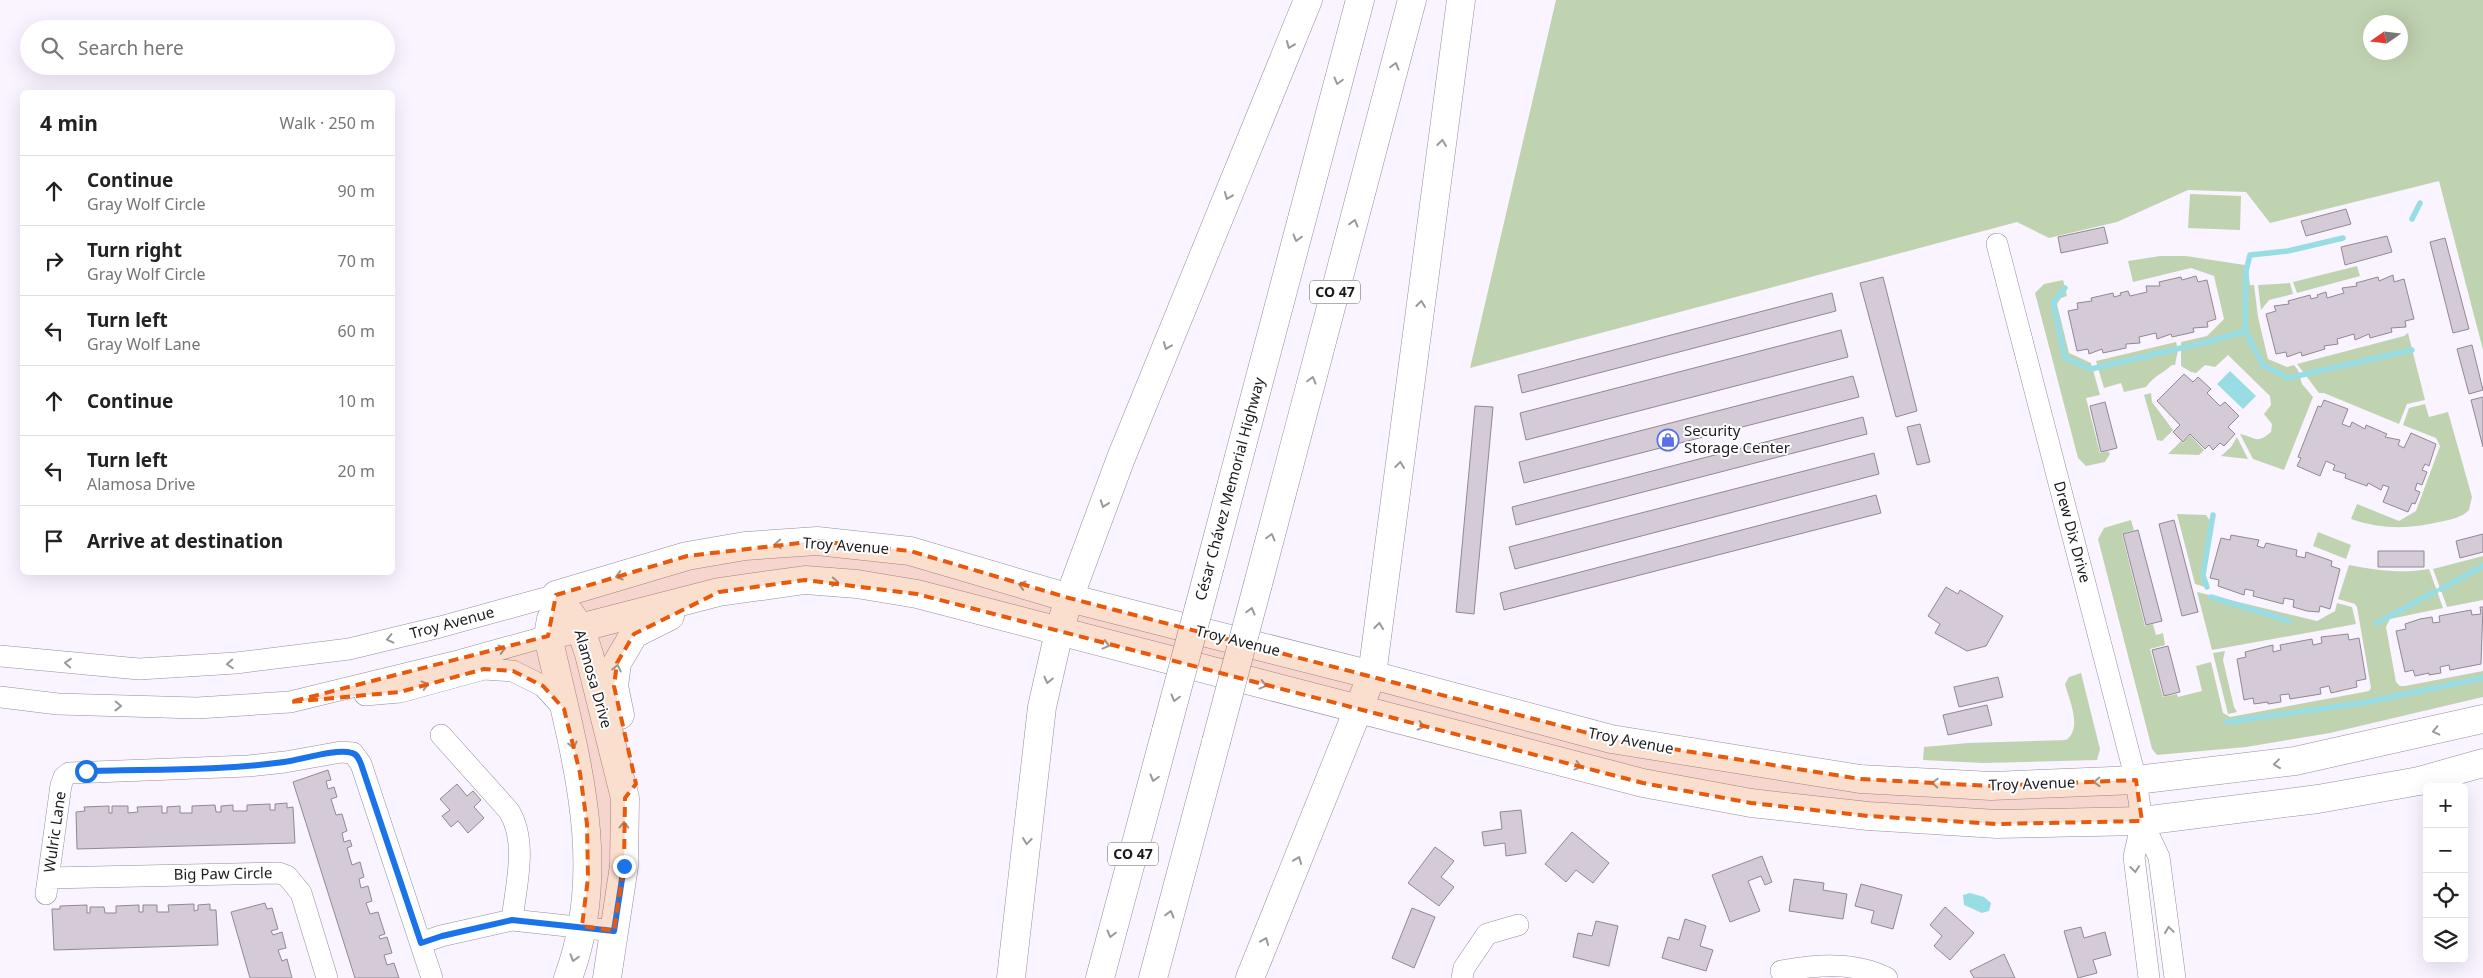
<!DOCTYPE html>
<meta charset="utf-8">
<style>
:root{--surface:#fff;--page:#f6f6f6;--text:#222;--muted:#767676;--line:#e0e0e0}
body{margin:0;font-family:"Noto Sans",sans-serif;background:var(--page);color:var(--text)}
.controls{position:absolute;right:15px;bottom:15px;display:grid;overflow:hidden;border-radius:8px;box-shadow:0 5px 20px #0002}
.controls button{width:45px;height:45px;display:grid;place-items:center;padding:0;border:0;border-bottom:1px solid var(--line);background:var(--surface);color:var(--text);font:25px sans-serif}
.compass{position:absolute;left:2363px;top:15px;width:45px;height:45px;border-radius:50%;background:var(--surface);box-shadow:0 5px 20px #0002;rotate:256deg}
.stop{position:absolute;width:15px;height:15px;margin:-11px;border:4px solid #1a73e8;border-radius:50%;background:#fff}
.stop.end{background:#1a73e8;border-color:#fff;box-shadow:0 1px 5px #0008}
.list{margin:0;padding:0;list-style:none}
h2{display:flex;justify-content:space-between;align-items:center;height:65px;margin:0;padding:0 20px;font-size:21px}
h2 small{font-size:16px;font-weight:400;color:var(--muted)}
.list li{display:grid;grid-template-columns:32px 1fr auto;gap:15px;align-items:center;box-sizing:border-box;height:70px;padding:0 20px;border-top:1px solid var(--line)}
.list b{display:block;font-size:19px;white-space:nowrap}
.list p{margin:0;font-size:16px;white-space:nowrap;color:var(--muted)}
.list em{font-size:16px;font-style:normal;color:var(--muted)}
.icon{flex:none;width:28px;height:28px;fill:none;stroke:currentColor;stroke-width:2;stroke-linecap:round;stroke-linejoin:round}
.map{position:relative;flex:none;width:2483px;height:978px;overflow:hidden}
.search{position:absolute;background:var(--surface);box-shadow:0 5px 20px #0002;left:20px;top:20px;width:375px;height:55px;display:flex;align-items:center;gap:12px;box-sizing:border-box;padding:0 18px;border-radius:28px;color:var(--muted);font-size:19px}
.panel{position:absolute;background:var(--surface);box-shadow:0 5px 20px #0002;left:20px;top:90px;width:375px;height:485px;border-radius:8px}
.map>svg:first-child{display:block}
</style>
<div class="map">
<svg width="2483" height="978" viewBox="0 0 2483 978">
<rect width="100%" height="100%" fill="#f9f4ff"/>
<!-- green -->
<path fill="#c0d3b0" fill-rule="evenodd" d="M1556,0H2483V350L2439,181L2270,223L2246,192L2188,190L2117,222L2049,238L2017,222L1470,368ZM2370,22H2400V52H2370Z
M2190,194L2241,196L2240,230L2188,228Z
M2160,256H2186L2245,265L2248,268L2250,285H2254L2258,317L2268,359L2287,367L2294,365L2298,370L2302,384L2313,397L2284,470L2253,459L2240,434C2256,437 2256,445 2271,432L2272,424L2264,414L2271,405L2270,396L2228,355L2215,367L2205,365L2196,373L2191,372L2181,366V342L2207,336L2224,319L2214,276L2191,268L2133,282L2128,261Z
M2357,266L2360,276L2297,293L2293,282Z
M2063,280L2067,296L2061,298L2057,304L2069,353L2091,363L2100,395L2086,398L2100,453L2108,451L2110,454L2105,462L2086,466L2078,458L2035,293L2044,284Z
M2290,283L2293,294L2269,300L2261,310L2258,285Z
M2408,333L2425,400L2407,404L2399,424L2324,393H2319L2297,364L2404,336Z
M2176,342L2178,350L2175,365H2172C2162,374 2154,376 2146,387L2124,392L2121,383L2104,388L2096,361Z
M2151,393L2152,402L2173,430L2162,441L2157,440L2144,395Z
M2425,404L2429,417L2448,412L2472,497L2469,510C2462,517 2453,519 2444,521C2411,529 2383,530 2351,519L2357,504L2399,521L2416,511L2440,446L2436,438L2403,425L2409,408Z
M2190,435L2204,450L2199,455L2168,454L2181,441L2183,443Z
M2237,437L2248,459L2221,456L2231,447Z
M2177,514L2206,515L2210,521L2201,576L2205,587L2195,584Z
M2131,520L2134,530L2122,534L2145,626L2153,624L2156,635L2163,633L2165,645L2150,649L2163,697L2177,694L2178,697L2202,691L2196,666L2211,662L2223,713L2230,717L2369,691L2371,688L2357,607L2355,604L2338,599L2349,565C2376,570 2401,574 2429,569L2443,608L2390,619L2386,627L2396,682L2400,686H2405L2483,671V697L2330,733L2246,747L2157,755L2152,749L2098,539L2104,528Z
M2318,532L2351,545L2346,559L2313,546Z
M2483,556V600L2447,607L2433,569Z
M2197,592L2317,621L2335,611L2337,603L2352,607L2356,624L2212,650Z
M2225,651L2223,660L2234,707L2237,712L2228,714L2213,653Z
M2081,673L2100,749L2097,760L1983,763L1923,760L1924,747L1968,743L2066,740C2083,728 2069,700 2065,684L2069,677Z"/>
<!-- water -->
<path fill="#98dde4" d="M2230,371L2256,396L2243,409L2217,384Z
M1970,893L1984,897L1991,903L1989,911L1982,913L1964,905L1963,895Z"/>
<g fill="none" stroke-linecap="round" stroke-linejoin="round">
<!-- stream -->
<path stroke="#98dde4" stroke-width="5.5" d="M2412,219L2420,203
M2065,288L2053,302L2065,358L2091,369L2211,341L2245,331L2246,271L2250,255L2288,251L2343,238
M2245,331L2263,365L2288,378L2412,350
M2207,587L2203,575L2213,515
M2441,589L2483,566
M2211,597L2289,621
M2377,623L2436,591
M2227,722L2362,703L2483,678"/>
</g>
<!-- building -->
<path fill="#d4cbd7" stroke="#918893" d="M2346,209L2351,224L2306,236L2301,221Z
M2104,227L2108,243L2061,253L2058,237Z
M2387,236L2392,252L2345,265L2341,247Z
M2445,238L2469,329L2453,333L2430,242Z
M2393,275L2394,282L2404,279L2414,319L2405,321L2406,327L2391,328L2392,332L2370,338L2369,334L2355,340L2354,334L2337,339L2338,344L2324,346L2325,349L2302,356L2301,352L2287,357L2286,352L2276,354L2266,314L2276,311L2274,306L2289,304L2288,301L2310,295L2311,299L2318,297L2317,295L2326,292L2327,298L2344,293L2342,288L2357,286L2356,283L2378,277L2379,281Z
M2196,276L2198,282L2207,280L2216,319L2207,322L2208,327L2193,328L2194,332L2172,337L2171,334L2157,339L2156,333L2139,337L2140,343L2126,344V348L2103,353L2102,349L2089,354L2088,349L2077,351L2068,311L2078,309L2077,303L2092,301L2091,298L2113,293L2114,297L2121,295L2120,293L2128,291L2130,296L2147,292L2146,286H2160L2159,282L2181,277L2182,280Z
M1883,277L1917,411L1896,417L1860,283Z
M1832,293L1836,311L1522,393L1518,375Z
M1841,330L1848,357L1526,440L1520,413Z
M2472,345L2483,390L2469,394L2457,349Z
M2184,374L2193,382L2198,377L2211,389L2207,393L2220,406L2225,402L2239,416L2228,427L2235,434L2224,446L2220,443L2213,450L2209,445L2205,449L2190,434L2183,442L2173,432L2180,425L2157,401Z
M1853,376L1859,397L1524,483L1519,462Z
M2483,397V447L2471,400Z
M2324,400L2348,409L2342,424L2350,427L2352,422L2365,429L2366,425L2387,434L2385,437L2400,440L2398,445L2404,448L2411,433L2436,444L2429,466L2425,464L2422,470L2427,472L2422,485L2417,483L2415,490L2420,492L2415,504L2412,503L2408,512L2383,502L2389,487L2383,485L2381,490L2368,483L2367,486L2345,478L2346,474L2333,470L2335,465L2326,461L2320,476L2297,466L2301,458L2298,457L2318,406L2321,407Z
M2105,402L2117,448L2101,452L2090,406Z
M1475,406L1493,407L1474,614L1456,612Z
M1863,417L1867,434L1516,525L1512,507Z
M1920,424L1930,462L1917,465L1907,427Z
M1874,453L1879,474L1515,569L1509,547Z
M1876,495L1881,513L1504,610L1500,593Z
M2174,520L2198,612L2182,616L2159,524Z
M2138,530L2162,621L2146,625L2123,534Z
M2483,534V552L2460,558L2456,541Z
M2231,535L2259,540L2257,546L2264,548L2266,543L2297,550L2296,556L2305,558L2306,552L2332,561L2331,566L2340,569L2330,609L2320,606L2319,612L2307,611L2293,607L2294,600L2284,598L2283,604L2253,596L2254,591L2245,589L2244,595L2218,586L2219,580L2210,578L2221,538L2230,540Z
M2378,551H2424V567H2378Z
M1946,587L1958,594L1960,590L2003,616L1986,646L1967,651L1935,633L1940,624L1928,616Z
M2480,607H2483L2481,664L2450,670L2449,665L2440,667L2441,673L2429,675V673L2415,676L2413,670L2405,672L2396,631L2406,629L2405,624L2420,619L2432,617L2433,623L2440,622L2439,616L2471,610L2472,615L2481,614Z
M2348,634L2349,640L2359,638L2366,679L2356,681L2357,687L2331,693L2329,686L2320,688L2321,694L2290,699L2289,694L2280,695L2281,702L2268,704V702L2254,704L2253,698L2244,700L2237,659L2246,657L2245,652L2273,645V652L2281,650L2280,645L2312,639L2313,645L2322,643L2321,637Z
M2168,646L2180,692L2164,696L2152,650Z
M1998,677L2003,697L1959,707L1954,687Z
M1987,705L1992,725L1948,735L1943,715Z
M328,770L331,780L326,781L328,789L334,787L337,797L331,799L336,815L342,814L347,831L342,833L344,842L350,840L352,846L347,848L352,865L360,862L364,877L359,879L361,888L368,886L372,901L366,903L370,914L378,912L385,934L379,936L380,939L387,937L392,953L384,955L387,965L394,963L399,978H355L293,782Z
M457,784L467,796L473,791L481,800L474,807L484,818L468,833L458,821L451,827L442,816L450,810L440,799Z
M287,803V808L293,807L295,843L77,849L76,812L85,811L84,807L109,806V813H112V806H128V813L138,812L137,807L162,806V813H167V807L180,806V813H192V806L215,805L216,812H221V806L233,805V811H247V805L270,804V810H275V804Z
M1521,810L1526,853L1506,856L1505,843L1484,846L1482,832L1502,829L1500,812Z
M1572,832L1609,863L1593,883L1576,870L1566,882L1545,864Z
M1435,847L1454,861L1441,877L1454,887L1439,906L1408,883Z
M1762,856L1772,882L1765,885L1761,876L1748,881L1760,911L1730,922L1712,875Z
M1794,879L1824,883L1823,890L1847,894L1843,919L1789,911Z
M1861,884L1902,895L1893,929L1871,923L1874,911L1855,906Z
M265,903L267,909L272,908L278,929L271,931L273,935L282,932L286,948L278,950L282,961L287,959L292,978H250L231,912Z
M194,904V911L198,910V905L210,904V910H216L218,945L54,950L52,909H60V906L87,905V913H90V907H104L105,913H116V906L139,905V912H143V905H157V912H169L168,905Z
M1945,907L1974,933L1950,960L1934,946L1942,936L1930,925Z
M1412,908L1435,917L1414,968L1392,958Z
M1685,919L1706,926L1700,946L1713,950L1706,971L1662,958L1668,937L1679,940Z
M1596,921L1618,926L1609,966L1573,957L1578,933L1592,936Z
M2081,927L2084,938L2105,932L2111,955L2093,960L2097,973L2078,978L2064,931Z
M2004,954L2015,978H1974L1970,971Z"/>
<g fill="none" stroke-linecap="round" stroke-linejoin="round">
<!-- minor casing -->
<g stroke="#948e9b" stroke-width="22">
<path id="minor" d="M1997,244L2136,780L2142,821L2159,857L2175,978
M0,656L139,669L236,663L349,649L440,627L556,595
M365,695L400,692L484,669L513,671L543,686L564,709
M0,697L58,704L197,708L290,702L454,662L548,636
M441,735L509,811C528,842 516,885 512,920
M2142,821L2134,857L2149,978
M48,878L279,873L287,876L301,893L327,978
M46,894L61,785L64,777L69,773L248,766L285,762L341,752L353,753L361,764L432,978
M421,943L441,936L512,920L614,931
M1781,971C1816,965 1854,961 1887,978
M1462,978L1464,968L1487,934L1518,925"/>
</g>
<!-- major casing -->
<g stroke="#948e9b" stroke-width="29">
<path id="major" d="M556,595L687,556L745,546L817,541L910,551L1069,598L1372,675L1611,739L1860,779L1991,786L2136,780L2295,761L2483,719
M569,612L580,627L589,654L625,798L624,866L607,978
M551,619L548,636C573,750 611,863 568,978
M548,636L719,592L805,580L857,584L917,594L1643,783L1751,803L1868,816L1997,824L2142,821L2318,799L2419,781L2483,763
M620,715L614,686L617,663L634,634L670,616"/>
</g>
<!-- highway casing -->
<g stroke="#948e9b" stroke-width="29">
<path id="highway" d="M1210,566L1360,0
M1258,584L1412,0
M1011,978L1042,707L1059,632L1069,598L1121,458L1308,0
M1100,978L1166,731
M1153,978L1216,742
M1250,978L1372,675L1461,0"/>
</g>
<!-- minor -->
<use href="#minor" stroke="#fff" stroke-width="21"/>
<!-- major -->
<use href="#major" stroke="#fff" stroke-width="28"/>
<!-- highway -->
<use href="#highway" stroke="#fff" stroke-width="28"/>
<!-- highway-bridge casing -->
<g stroke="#948e9b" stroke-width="29" stroke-linecap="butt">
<path id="highway-bridge" d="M1166,731L1210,566
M1216,742L1258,584"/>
</g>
<!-- highway-bridge -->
<use href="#highway-bridge" stroke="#fff" stroke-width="28"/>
</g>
<!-- one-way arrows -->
<defs><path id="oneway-chevron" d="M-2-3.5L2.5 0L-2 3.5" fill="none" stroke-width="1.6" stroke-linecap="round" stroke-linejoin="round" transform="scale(1.25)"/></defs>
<g stroke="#99989a">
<use href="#oneway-chevron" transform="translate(1290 45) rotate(112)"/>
<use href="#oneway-chevron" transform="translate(1395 66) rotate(-75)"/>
<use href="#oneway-chevron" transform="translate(1338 81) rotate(105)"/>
<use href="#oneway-chevron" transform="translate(1442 143) rotate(-83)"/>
<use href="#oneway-chevron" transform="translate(1228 196) rotate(112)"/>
<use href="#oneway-chevron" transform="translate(1354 223) rotate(-75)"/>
<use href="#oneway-chevron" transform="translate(1297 238) rotate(105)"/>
<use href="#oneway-chevron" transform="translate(1421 304) rotate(-83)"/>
<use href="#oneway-chevron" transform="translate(1167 346) rotate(112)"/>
<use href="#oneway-chevron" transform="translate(1312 380) rotate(-75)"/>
<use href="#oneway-chevron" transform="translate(1400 465) rotate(-83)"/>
<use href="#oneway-chevron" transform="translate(1104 504) rotate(110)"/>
<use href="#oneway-chevron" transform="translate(1271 537) rotate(-75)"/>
<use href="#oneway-chevron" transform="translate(778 544) rotate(176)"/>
<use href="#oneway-chevron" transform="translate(619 576) rotate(163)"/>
<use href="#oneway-chevron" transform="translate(835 582) rotate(4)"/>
<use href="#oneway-chevron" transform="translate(1022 585) rotate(-163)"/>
<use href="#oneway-chevron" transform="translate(1251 611) rotate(-75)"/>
<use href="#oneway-chevron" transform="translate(1379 626) rotate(-83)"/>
<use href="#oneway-chevron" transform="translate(390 639) rotate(167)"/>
<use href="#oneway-chevron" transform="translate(1106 645) rotate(15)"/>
<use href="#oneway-chevron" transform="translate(502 649) rotate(-15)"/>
<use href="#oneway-chevron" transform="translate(68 663) rotate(-175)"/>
<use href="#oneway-chevron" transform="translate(230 664) rotate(176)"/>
<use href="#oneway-chevron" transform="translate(617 668) rotate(-77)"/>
<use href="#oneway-chevron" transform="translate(1048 680) rotate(103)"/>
<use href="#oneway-chevron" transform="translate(425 685) rotate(-15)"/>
<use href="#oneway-chevron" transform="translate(1263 685) rotate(15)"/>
<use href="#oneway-chevron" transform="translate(1175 698) rotate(105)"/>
<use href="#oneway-chevron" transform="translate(118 706) rotate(1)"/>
<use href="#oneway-chevron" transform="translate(1421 726) rotate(14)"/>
<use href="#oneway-chevron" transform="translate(2436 731) rotate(167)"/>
<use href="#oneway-chevron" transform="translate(573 745) rotate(76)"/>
<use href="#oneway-chevron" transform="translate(2277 764) rotate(173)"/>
<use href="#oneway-chevron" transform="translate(1578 766) rotate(15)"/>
<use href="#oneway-chevron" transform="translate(1154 778) rotate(105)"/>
<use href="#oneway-chevron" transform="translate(2097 782) rotate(178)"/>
<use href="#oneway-chevron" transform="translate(1935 783) rotate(-177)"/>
<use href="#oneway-chevron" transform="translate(624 825) rotate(-89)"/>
<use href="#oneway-chevron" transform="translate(1027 841) rotate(97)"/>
<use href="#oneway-chevron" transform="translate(1298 860) rotate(-68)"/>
<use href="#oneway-chevron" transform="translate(2135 869) rotate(83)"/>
<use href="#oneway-chevron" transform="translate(1170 914) rotate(-75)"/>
<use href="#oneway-chevron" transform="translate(2169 930) rotate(-98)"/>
<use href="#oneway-chevron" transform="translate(1111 934) rotate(105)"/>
<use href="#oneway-chevron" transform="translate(1265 941) rotate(-68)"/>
<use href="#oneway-chevron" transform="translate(574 958) rotate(106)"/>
</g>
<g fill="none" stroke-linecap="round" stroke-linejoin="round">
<!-- route -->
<path stroke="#1a73e8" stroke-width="6" d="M86,771C151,769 219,771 284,762C301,760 336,748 352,753C357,754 359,759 361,764L421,943L442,936L512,920L614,931L624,866"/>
</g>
<!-- marked area -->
<path fill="#e8590c" fill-opacity="0.2" stroke="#e8590c" stroke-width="4" stroke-dasharray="10 6" stroke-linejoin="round" d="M817,541L910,551L1069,598L1611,739L1860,779L1991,786L2136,780L2142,821L1997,824L1868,816L1751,803L1643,783L917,594L805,580L719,592L634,634L617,663L614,686L636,784L625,798L624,866L614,931L582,926L588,878L587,824L580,773L564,709L543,686L513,671L484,669L400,692L290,702L548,636L556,595L687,556Z"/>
<!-- icons -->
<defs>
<g id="shop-ring" transform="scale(1.125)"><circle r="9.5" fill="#fff" stroke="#5970e7" stroke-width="1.5"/><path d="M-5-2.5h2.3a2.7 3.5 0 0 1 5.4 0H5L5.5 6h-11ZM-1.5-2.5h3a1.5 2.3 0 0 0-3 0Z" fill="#5970e7"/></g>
</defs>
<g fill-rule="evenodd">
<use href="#shop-ring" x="1668" y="440"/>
</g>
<g text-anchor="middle" stroke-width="4" stroke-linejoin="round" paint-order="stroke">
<!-- shield labels -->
<g fill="#fff" stroke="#605f62" stroke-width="1">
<rect x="1310" y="280.5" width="50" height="23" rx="4"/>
<rect x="1108" y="842.5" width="50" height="23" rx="4"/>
</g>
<g font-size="14" font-weight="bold" fill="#1c1a1e">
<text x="1335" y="297">CO 47</text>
<text x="1133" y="859">CO 47</text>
</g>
<!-- poi labels -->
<g font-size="15" fill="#1c1a1e" stroke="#fff" text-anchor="start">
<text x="1684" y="436">Security<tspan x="1684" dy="17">Storage Center</tspan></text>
</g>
<!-- street labels -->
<g font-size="15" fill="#1c1a1e" stroke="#fff">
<text transform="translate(1230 489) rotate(-75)" y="5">César Chávez Memorial Highway</text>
<text transform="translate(2072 532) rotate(75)" y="5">Drew Dix Drive</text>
<text transform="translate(846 546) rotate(4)" y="5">Troy Avenue</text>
<text transform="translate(452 623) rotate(-15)" y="5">Troy Avenue</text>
<text transform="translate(1238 641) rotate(14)" y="5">Troy Avenue</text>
<text transform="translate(593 679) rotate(74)" y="5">Alamosa Drive</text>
<text transform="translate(1631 741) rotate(11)" y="5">Troy Avenue</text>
<text transform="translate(2032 784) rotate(-2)" y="5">Troy Avenue</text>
<text transform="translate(55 832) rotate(-82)" y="5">Wulric Lane</text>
<text transform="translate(223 874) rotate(-1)" y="5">Big Paw Circle</text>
</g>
</g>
</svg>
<div class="controls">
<button>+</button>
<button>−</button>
<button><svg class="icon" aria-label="locate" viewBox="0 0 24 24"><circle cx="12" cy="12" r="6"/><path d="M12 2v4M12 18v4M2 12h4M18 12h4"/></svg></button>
<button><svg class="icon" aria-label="layers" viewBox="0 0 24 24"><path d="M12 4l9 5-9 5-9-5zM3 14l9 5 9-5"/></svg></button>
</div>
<svg class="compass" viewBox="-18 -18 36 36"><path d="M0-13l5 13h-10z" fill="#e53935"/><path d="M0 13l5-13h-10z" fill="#767676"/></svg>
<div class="stop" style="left:86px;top:771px"></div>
<div class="stop end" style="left:624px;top:866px"></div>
<div class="search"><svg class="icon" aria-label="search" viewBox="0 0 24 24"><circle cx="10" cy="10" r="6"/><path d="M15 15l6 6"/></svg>Search here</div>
<section class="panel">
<h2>4 min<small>Walk · 250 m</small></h2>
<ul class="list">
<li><svg class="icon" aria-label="ahead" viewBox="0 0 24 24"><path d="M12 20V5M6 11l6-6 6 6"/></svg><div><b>Continue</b><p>Gray Wolf Circle</p></div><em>90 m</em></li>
<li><svg class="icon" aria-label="right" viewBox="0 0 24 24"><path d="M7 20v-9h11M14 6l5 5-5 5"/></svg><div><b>Turn right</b><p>Gray Wolf Circle</p></div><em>70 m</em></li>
<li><svg class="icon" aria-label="left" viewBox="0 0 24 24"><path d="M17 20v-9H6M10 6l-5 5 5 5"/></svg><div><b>Turn left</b><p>Gray Wolf Lane</p></div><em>60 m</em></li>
<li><svg class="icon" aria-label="ahead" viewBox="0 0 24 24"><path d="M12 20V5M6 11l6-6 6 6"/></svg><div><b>Continue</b></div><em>10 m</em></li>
<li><svg class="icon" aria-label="left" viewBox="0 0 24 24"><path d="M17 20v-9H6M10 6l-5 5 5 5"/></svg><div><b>Turn left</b><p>Alamosa Drive</p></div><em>20 m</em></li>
<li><svg class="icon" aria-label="arrive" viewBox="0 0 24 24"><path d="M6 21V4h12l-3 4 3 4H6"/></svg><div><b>Arrive at destination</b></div></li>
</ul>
</section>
</div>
